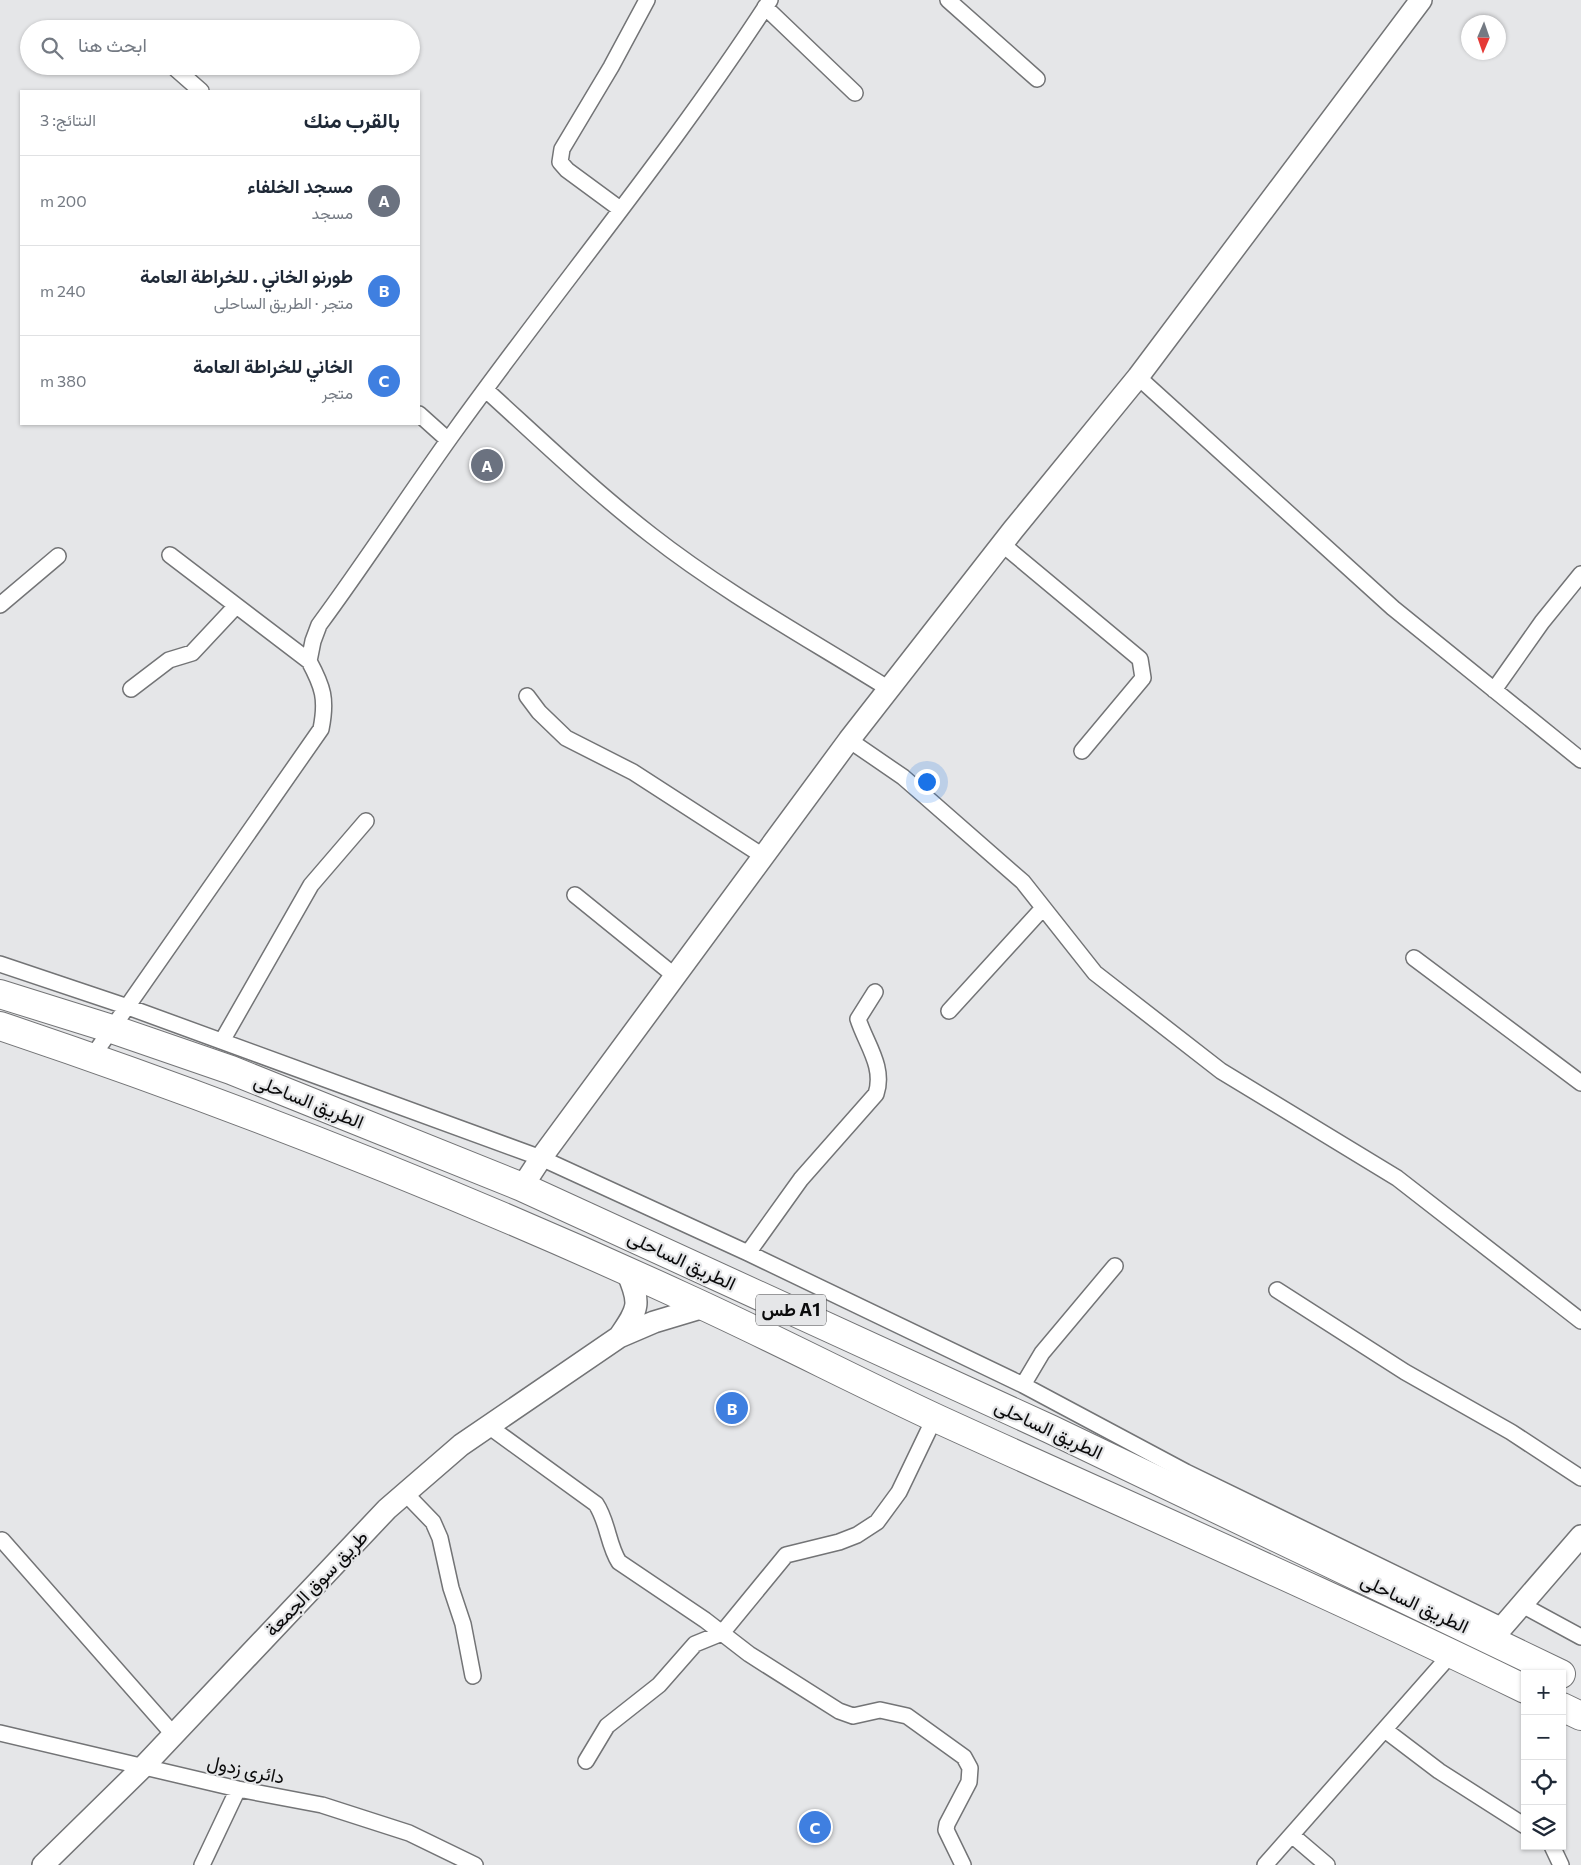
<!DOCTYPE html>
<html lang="ar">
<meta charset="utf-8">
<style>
:root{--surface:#fff;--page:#f6f6f7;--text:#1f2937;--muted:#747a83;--line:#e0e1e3;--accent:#a348b3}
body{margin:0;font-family:Commissioner,Vazirmatn,sans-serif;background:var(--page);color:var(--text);direction:rtl}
.controls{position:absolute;right:15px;bottom:15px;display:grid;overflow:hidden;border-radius:0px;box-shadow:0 1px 4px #0004}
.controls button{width:45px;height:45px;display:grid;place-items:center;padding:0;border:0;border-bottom:1px solid var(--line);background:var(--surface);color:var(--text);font:25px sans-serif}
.compass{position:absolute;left:1461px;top:15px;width:45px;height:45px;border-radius:50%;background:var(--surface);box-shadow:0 1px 4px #0004;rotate:182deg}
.you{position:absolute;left:926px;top:781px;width:18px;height:18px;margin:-12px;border:4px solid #fff;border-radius:50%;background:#1a73e8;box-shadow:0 0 0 8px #1a73e833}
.badge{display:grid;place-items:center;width:32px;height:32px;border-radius:50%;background:var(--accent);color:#fff;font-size:16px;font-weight:700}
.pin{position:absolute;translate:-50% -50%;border:2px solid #fff;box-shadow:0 1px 5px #0006}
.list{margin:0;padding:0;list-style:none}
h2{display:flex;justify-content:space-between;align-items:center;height:65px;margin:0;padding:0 20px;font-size:21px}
h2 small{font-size:16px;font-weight:400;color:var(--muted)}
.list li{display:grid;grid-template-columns:32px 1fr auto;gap:15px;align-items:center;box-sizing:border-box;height:90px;padding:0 20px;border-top:1px solid var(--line)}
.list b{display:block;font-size:19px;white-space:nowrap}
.list p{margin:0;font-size:16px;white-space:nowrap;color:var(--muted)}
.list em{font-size:16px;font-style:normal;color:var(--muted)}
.icon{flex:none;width:28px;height:28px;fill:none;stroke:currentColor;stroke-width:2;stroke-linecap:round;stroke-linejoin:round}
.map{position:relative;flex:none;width:1581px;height:1865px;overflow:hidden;direction:ltr}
.search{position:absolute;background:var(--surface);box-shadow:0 1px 4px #0004;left:20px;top:20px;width:400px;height:55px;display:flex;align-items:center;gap:12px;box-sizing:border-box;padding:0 18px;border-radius:28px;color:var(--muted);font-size:19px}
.panel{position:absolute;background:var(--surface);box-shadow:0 1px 4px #0004;left:20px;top:90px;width:400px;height:335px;border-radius:0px;direction:rtl}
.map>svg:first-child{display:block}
</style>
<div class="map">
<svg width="1581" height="1865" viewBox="0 0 1581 1865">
<rect width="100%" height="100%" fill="#e5e6e8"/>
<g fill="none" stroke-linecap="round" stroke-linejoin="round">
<!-- street casing -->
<g stroke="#737476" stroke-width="18">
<path id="street" d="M948,0L1037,79
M765,7L855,93
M176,69L201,91
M620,209L567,170L560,162L562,149L611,67L647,0
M1138,377L1393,608L1581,760
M486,390C540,439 593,490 651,535C725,593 809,639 889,689
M419,414L448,440
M1002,544L1140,659L1143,678L1082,751
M0,605L58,556
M309,661L313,641L319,625C367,560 410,493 457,428C560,285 674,148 770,0
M131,689L169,660L192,653L236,606
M1494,690L1542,622L1581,574
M527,696L539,712L566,738L633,772L763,856
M849,740L903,777L1023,882L1095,973L1221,1071L1397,1178L1581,1321
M575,895L675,976
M1414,958L1581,1083
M0,964L128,1007L541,1158L748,1253L1023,1385L1186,1472L1505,1627
M949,1011L1043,908
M222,1041L311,885L366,821
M92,1057L321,729C327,699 323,687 309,661L170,555
M748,1253L801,1179L876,1094C885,1067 866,1044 858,1019L875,992
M1277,1290L1405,1372L1511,1432L1581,1478
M1023,1385L1042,1353L1115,1266
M487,1425L596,1504C608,1522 608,1545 619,1562L705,1620L749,1654L839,1711L853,1716L880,1710L907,1716L964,1757L970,1768L969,1782L947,1824L946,1830L963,1865
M405,1493L433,1522L440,1538L451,1588L463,1624L473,1676
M2,1540L173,1734
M1522,1605L1581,1637
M1385,1730L1439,1771L1525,1826
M0,1733L238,1789L322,1805L409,1833L475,1865
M586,1761L607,1726L659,1685L695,1644L722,1633L786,1555L839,1542L857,1535L877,1522L899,1492L935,1417
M1293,1836L1327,1865
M1552,1846L1561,1865
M202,1865L238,1789
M1265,1865L1452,1653"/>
</g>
<!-- secondary casing -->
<g stroke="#737476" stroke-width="24">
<path id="secondary" d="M522,1187L541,1158L849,740L1013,530L1138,377L1421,0
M619,1337C639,1308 641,1304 627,1272
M1492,1639L1581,1536
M43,1865L144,1766L387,1509L461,1445L619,1337L654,1322L704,1307"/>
</g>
<!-- highway casing -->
<g stroke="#737476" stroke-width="30">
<path id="highway" d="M0,994L112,1029L231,1070L522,1187L1050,1429L1561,1674
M0,1026C232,1104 461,1194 684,1297C770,1336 854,1380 940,1420C1135,1509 1332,1595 1525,1689
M1562,1707L1581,1716"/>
</g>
<!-- street -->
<use href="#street" stroke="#fff" stroke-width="15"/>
<!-- secondary -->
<use href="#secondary" stroke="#fff" stroke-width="21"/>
<!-- highway -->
<use href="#highway" stroke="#fff" stroke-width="28"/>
</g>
<g text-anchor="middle" stroke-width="4.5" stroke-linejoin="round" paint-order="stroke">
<!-- shield labels -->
<rect fill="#e5e6e8" stroke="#4c4d4e" stroke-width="1" x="756" y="1294.5" width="70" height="31" rx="4"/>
<g font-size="18" font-weight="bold" fill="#0b0b0c">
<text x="791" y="1316">طس A1</text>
</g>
<!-- street labels -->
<g font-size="19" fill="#0b0b0c" stroke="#e5e6e8">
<text transform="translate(309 1101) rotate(22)" y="7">الطريق الساحلى</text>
<text transform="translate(682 1260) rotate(25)" y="7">الطريق الساحلى</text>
<text transform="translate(1049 1429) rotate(25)" y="7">الطريق الساحلى</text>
<text transform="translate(316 1583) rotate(-46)" y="7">طريق سوق الجمعة</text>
<text transform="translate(1415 1603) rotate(25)" y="7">الطريق الساحلى</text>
<text transform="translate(246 1769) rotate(12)" y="7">دائرى زدول</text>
</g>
</g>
</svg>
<div class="controls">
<button>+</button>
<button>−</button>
<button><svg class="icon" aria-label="locate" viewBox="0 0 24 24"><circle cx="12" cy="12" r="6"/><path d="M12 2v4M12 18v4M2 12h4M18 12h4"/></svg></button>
<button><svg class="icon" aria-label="layers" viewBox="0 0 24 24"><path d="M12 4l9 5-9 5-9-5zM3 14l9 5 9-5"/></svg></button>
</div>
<svg class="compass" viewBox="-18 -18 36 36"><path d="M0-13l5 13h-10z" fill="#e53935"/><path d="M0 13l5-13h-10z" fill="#747a83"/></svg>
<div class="you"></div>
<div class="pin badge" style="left:487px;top:465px;background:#6b7280">A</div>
<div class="pin badge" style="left:732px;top:1408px;background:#3f7fe0">B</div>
<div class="pin badge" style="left:815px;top:1827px;background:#3f7fe0">C</div>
<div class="search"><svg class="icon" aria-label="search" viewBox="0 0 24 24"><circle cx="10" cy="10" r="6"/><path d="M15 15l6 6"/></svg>ابحث هنا</div>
<section class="panel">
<h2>بالقرب منك<small>النتائج: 3</small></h2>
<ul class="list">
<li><span class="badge" style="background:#6b7280">A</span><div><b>مسجد الخلفاء</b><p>مسجد</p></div><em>200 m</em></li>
<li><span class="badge" style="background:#3f7fe0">B</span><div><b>طورنو الخاني . للخراطة العامة</b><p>متجر · الطريق الساحلى</p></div><em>240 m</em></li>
<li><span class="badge" style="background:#3f7fe0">C</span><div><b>الخاني للخراطة العامة</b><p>متجر</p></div><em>380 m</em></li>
</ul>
</section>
</div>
